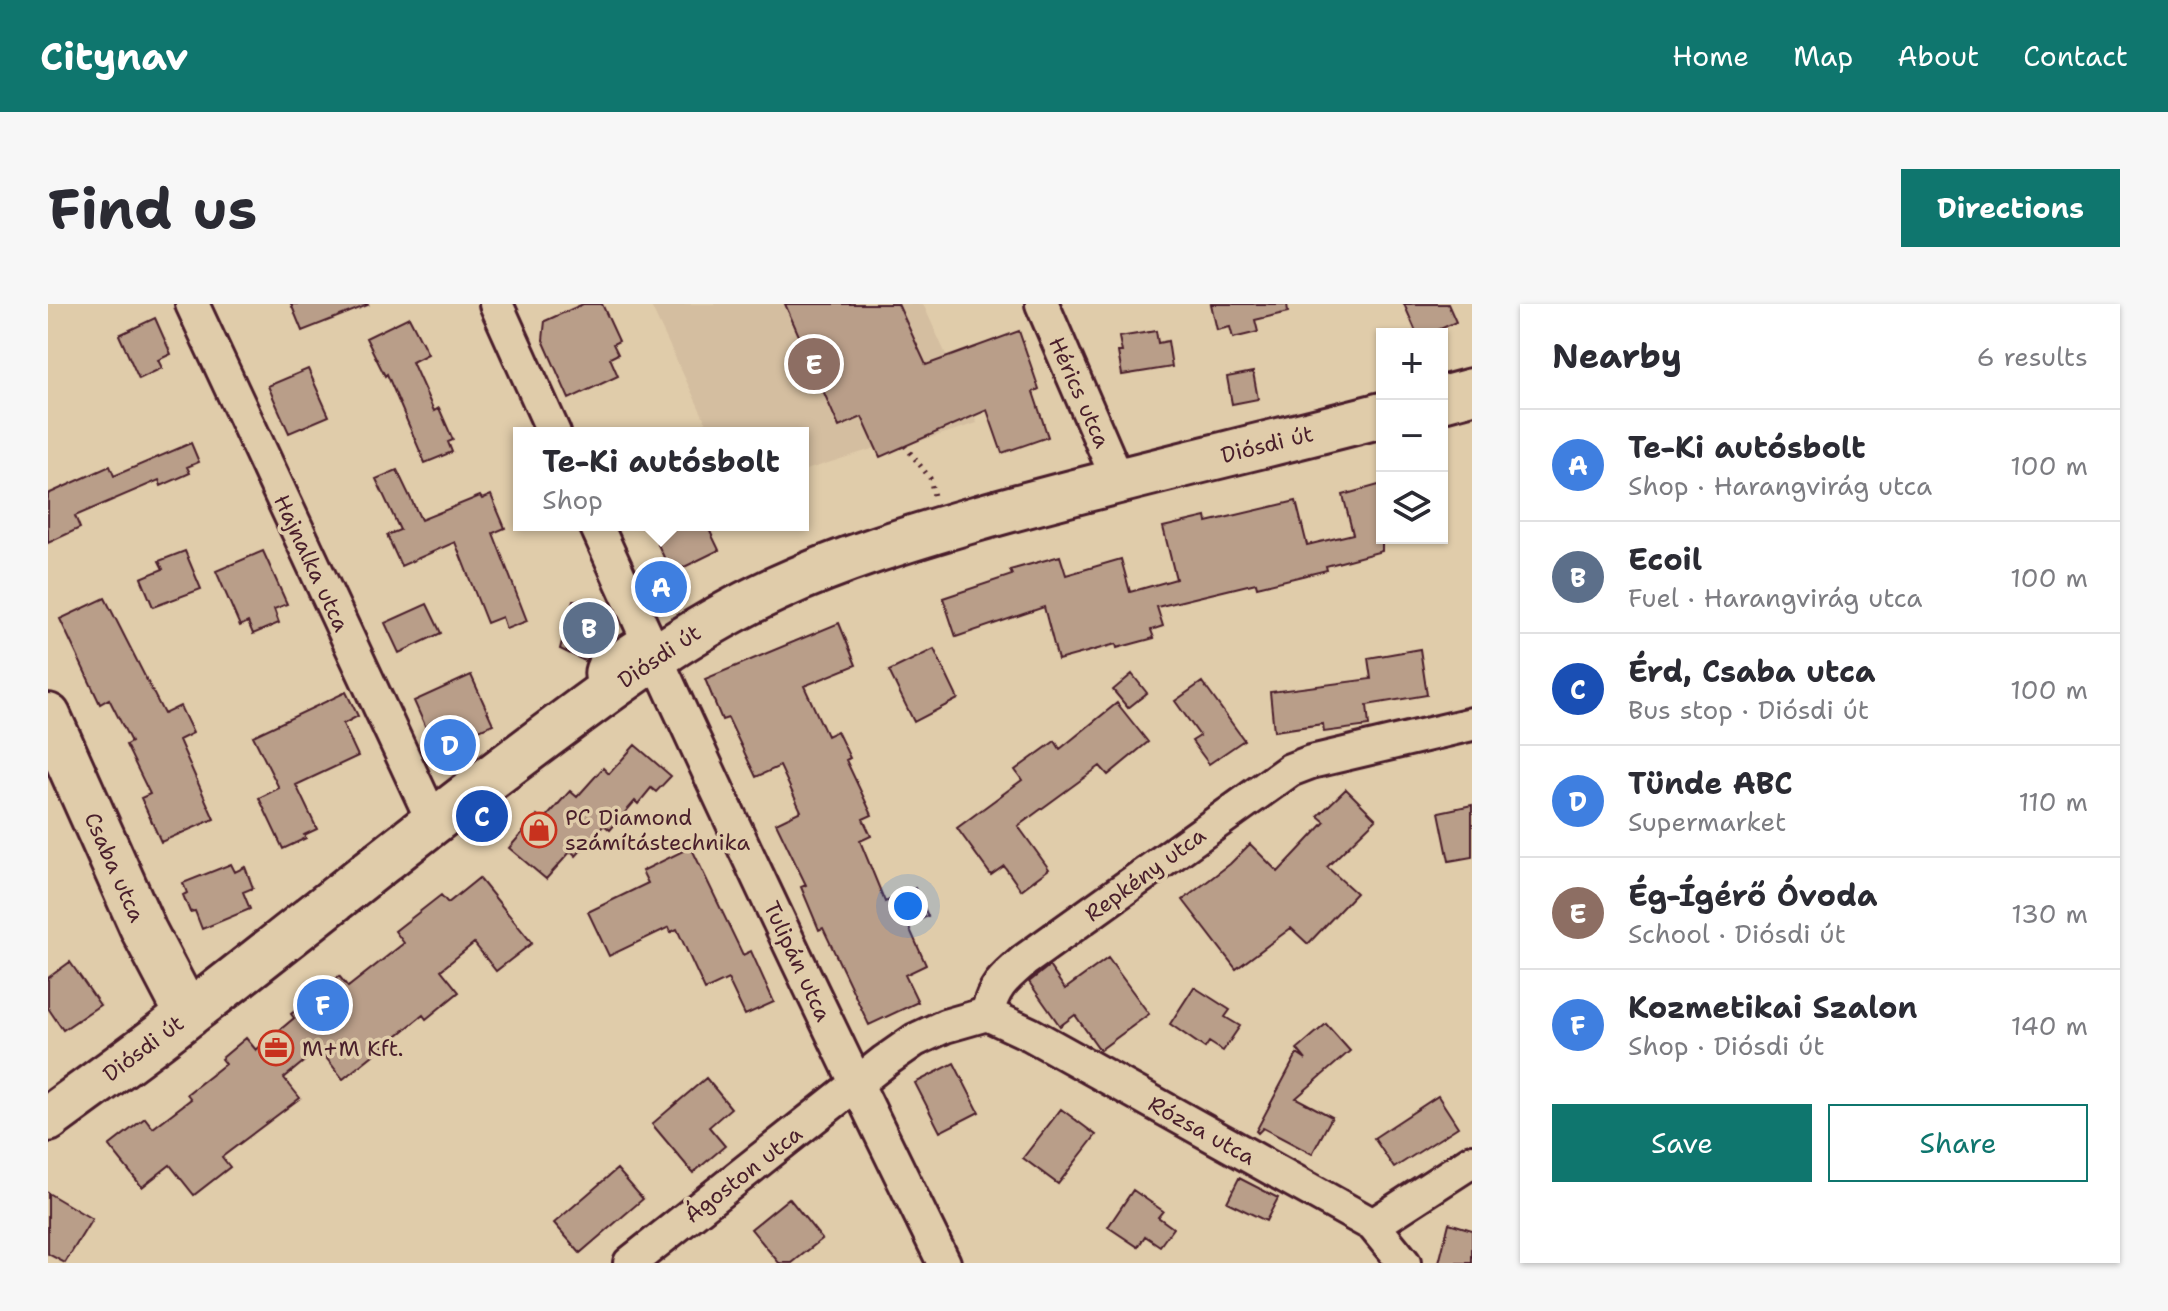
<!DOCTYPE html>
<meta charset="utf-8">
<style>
:root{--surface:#fff;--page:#f7f7f7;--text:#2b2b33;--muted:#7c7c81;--line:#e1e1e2;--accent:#0f766e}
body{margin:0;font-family:"Shantell Sans",sans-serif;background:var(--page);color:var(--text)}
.controls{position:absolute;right:24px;top:24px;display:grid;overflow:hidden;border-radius:0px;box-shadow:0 2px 6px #0004}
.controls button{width:72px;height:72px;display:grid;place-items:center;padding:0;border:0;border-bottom:2px solid var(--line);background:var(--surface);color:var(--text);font:40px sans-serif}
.you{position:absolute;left:860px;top:602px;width:28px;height:28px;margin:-20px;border:6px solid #fff;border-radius:50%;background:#1a73e8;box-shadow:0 0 0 12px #1a73e833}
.badge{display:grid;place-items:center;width:52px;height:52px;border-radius:50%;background:var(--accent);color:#fff;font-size:26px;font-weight:700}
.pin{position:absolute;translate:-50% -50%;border:4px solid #fff;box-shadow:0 2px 8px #0006}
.popup{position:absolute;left:465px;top:123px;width:296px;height:104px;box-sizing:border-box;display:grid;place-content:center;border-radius:0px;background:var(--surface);filter:drop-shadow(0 2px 6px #0005);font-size:26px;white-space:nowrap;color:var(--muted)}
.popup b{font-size:30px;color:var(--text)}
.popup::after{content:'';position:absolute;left:50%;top:100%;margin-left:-16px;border:16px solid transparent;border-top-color:var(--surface)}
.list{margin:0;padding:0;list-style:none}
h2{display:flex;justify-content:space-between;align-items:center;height:104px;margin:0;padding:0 32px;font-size:34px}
h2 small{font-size:26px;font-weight:400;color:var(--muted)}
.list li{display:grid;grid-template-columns:52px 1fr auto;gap:24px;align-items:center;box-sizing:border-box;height:112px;padding:0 32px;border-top:2px solid var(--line)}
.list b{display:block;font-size:30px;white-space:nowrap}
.list p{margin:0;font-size:26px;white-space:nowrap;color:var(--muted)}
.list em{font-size:26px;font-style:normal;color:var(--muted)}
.actions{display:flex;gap:16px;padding:24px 32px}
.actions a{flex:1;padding:18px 0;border:2px solid var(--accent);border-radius:0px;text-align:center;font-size:28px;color:var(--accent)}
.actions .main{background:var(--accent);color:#fff}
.icon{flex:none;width:44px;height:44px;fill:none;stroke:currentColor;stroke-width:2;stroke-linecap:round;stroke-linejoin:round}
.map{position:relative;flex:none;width:1424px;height:959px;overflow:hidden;border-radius:0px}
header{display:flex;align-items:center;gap:48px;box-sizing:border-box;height:112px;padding:0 40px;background:var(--accent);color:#fff}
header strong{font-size:38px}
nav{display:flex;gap:44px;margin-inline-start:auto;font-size:28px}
.intro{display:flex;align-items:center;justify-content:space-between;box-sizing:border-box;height:192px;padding:0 48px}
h1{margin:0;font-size:56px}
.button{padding:20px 36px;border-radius:0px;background:var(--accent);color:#fff;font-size:28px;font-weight:700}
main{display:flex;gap:48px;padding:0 48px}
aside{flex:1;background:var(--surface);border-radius:0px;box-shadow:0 2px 6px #0004}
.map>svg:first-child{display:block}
</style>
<header>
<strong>Citynav</strong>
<nav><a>Home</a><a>Map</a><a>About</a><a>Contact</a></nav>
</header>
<div class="intro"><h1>Find us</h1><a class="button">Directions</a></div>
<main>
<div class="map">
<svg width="1424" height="959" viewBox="0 0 1424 959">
<rect width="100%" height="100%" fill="#e0ccaa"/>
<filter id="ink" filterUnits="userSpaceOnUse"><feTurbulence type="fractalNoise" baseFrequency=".0125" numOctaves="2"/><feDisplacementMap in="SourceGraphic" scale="16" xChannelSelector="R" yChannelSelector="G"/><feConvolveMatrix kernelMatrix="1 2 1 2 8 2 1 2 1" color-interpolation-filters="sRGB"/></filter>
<g filter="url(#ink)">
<!-- built -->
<path fill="#d4bea0" d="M602,0H875L929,119L857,142L832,153L827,144L755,167V129H663Z"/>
<!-- building -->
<path fill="#b99e89" stroke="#4a1f2b" stroke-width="2" d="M243,0H319L320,1L254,27Z
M535,0H554L571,37L565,40L570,50L562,54L570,72L521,95L495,36L497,17Z
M737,0H850L878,61L971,27L991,85L985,88L1000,133L954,149L939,106L832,153L814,113L791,123Z
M1163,0H1239L1240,8L1207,16L1210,28L1185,34L1182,23L1169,26Z
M1356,0H1400L1408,18L1381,30H1369Z
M361,13L380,50L364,58L386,107L391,104L405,136L400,138L404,148L377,159L339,70L337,72L318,34Z
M107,14L123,50L110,56L114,64L91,75L71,31Z
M1108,27L1110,39L1120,37L1124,63L1074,71L1070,48H1074L1071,33Z
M260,65L281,112L241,129L220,82Z
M1205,68L1210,95L1184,100L1179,73Z
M143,139L151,158L139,163L142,169L113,182L111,176L27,212L32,224L0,239V190L62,162L66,172Z
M349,166L373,216L432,192L434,195L443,191L457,224L445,229L479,317L458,325L454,313L439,319L407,238L353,262L339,231L352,226L328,175Z
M1334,180V247L1278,262L1279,266L1209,283L1208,279L1109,303L1115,322L1103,326L1106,334L1069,344L1068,340L1010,356L996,303L908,333L895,294L964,271L962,266L1012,252L1018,271L1073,255L1082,288L1128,275L1115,223L1158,213L1159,218L1248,197L1259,241L1305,230L1295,191Z
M623,221H659L671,246L624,269L634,289L606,302L594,277L621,264L605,230Z
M137,247L153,285L105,303L93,274L115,265L111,257Z
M215,247L239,300L226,305L231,319L205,330L200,318L192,322L168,267Z
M57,294L116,410L132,402L145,429L131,436L166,515L113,538L93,494L102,490L78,441L83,438L61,395L52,400L12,315Z
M525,296L545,297L544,310H559L569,332L542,350L537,357L512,345Z
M379,300L393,329L351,349L337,319Z
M791,319L808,361L756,382L779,432L789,427L802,454L798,456L824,511L815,515L823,532L812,537L837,598L867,584L880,612L860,621L878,661L857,671L870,698L821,721L775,624L771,626L753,583L758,581L728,519L753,507L732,462L708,473L680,414L674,416L657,375Z
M886,345L910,395L866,418L841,367Z
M1372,345L1379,391L1319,401L1321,422L1276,428L1275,420L1226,427L1222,388L1323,375L1320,354Z
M1084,370L1099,389L1080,404L1065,386Z
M423,371L445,420L412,434L406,422L382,433L366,397Z
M1154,378L1196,436L1161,460L1144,437L1152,432L1127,397Z
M298,388L310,412L295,420L310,452L248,481L269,525L256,531L258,534L235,545L211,494L231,484L205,432Z
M1069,399L1100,438L1060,471L1052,462L970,522L1001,565L973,586L956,562L943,571L909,524L974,476L967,466L1007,437L1012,445Z
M587,441L623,472L608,488L603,484L590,500L587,497L562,526L556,521L528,552L523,547L498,575L461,544L489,512L495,517L522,487L529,493L555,464L561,470Z
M1298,485L1328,515L1279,563L1308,589L1260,640L1243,624L1188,665L1135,596L1182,560L1202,540L1230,568L1277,518L1270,512Z
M1424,501V553L1401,557L1391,508Z
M643,543L695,651L703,647L726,698L697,711L680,675L657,686L629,625L623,628L621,623L561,652L540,608L600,579L594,567Z
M183,560L187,568L197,563L205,584L195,588L202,605L154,625L147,607L142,608L135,591L139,589L135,579Z
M431,574L484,639L448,667L426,639L393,666L411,688L378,715L375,711L295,775L271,745L236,774L252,794L174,853L182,863L146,891L122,861L94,883L61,842L97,814L105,824L143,795L139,790L177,760L173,755L198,734L208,746L246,714L243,710L291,672L300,683L356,639L347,627L393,591L400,599Z
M1060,654L1101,710L1052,746L1027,711L1012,722L981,678L1001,662L1017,685Z
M22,658L52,701L15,726L0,704V674Z
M1146,683L1182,706L1177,713L1192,722L1175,747L1161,738L1157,744L1122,720Z
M1278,720L1302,747L1248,794L1284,813L1264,850L1215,824L1210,829L1208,827L1249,750L1258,756L1249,745Z
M906,759L931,808L892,828L867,779Z
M658,774L683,804L661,823L677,842L645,869L604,820Z
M1390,792L1410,823L1346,864L1326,834Z
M1013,805L1048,831L1010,880L975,854Z
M569,865L595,895L532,949L506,919Z
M1191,874L1230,894L1218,917L1179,898Z
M1085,886L1115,907L1110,913L1125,924L1112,942L1097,932L1090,943L1060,923Z
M0,889L44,915L17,959L0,950Z
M741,894L774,935L744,959H731L703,925Z
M1401,919L1424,926V959H1391Z"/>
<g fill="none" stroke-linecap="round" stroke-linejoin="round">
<!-- lane casing -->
<g stroke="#4a1f2b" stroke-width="22">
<path id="lane" d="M552,390C547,378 542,371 548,359L596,328"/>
</g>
<!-- street casing -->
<g stroke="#4a1f2b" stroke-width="38">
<path id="street" d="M144,0L385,517
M448,0L506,129
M994,0L1070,176
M548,221C659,469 776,715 896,959
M939,710C946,682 955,675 977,656L1242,466L1263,458L1424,420
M939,710L982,730L1325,921L1356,959
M1325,921L1424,857
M582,959L837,757L867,736L897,722L939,710"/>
</g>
<!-- secondary casing -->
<g stroke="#4a1f2b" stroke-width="50">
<path id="secondary" d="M1394,95L1424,87
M0,412L96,627L140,711
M0,815C47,780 96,746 142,709C244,631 343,549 445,472C536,404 624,333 728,285C793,255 862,234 931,214C1064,176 1200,146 1334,111"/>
</g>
<!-- path -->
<path stroke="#4a1f2b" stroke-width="5" stroke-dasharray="2 6" stroke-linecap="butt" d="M857,142L882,174L886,192"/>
<!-- lane -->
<use href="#lane" stroke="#e0ccaa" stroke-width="16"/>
<!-- street -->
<use href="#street" stroke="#e0ccaa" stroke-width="32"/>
<!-- secondary -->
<use href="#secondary" stroke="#e0ccaa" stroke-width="44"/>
</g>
</g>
<!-- icons -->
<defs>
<g id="shop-ring" transform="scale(1.8)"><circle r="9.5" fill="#e0ccaa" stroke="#c8321e" stroke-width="1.5"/><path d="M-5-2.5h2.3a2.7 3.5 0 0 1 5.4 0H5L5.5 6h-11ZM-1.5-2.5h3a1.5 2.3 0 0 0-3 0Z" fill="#c8321e"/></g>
<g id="office-ring" transform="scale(1.8)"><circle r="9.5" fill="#e0ccaa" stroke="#c8321e" stroke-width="1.5"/><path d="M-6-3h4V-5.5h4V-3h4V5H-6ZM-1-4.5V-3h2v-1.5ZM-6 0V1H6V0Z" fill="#c8321e"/></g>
</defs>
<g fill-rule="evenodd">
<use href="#shop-ring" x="491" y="526"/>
<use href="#office-ring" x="228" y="744"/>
</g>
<g text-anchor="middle" stroke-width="7" stroke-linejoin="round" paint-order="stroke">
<!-- street labels -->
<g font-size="22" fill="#4a1f2b" stroke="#e0ccaa">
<text transform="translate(1032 88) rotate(66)" y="8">Hérics utca</text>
<text transform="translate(1219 140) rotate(-14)" y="8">Diósdi út</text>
<text transform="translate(264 259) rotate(65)" y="8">Hajnalka utca</text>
<text transform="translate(611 352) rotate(-34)" y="8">Diósdi út</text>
<text transform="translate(67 563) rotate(66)" y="8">Csaba utca</text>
<text transform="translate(1097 570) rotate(-36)" y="8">Repkény utca</text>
<text transform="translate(750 657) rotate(65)" y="8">Tulipán utca</text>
<text transform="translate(95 744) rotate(-37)" y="8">Diósdi út</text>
<text transform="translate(1154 826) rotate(29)" y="8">Rózsa utca</text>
<text transform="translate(695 870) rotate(-38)" y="8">Ágoston utca</text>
</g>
<!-- poi labels -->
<g font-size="22" fill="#4a1f2b" stroke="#e0ccaa" text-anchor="start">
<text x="517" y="521">PC Diamond<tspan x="517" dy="25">számítástechnika</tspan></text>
<text x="254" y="752">M+M Kft.</text>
</g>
</g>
</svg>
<div class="controls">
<button>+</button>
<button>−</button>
<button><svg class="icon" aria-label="layers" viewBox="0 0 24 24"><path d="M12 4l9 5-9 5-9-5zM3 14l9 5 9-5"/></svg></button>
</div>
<div class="you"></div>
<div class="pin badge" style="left:613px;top:283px;background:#3f7fe0">A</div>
<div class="popup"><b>Te-Ki autósbolt</b>Shop</div>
<div class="pin badge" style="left:541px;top:324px;background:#5c6f8a">B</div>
<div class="pin badge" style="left:434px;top:512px;background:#1a4fb4">C</div>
<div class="pin badge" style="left:402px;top:441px;background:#3f7fe0">D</div>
<div class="pin badge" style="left:766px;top:60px;background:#8d6e63">E</div>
<div class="pin badge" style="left:275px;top:701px;background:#3f7fe0">F</div>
</div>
<aside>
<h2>Nearby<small>6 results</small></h2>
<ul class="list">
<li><span class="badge" style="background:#3f7fe0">A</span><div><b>Te-Ki autósbolt</b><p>Shop · Harangvirág utca</p></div><em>100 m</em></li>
<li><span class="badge" style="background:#5c6f8a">B</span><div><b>Ecoil</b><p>Fuel · Harangvirág utca</p></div><em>100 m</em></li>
<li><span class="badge" style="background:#1a4fb4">C</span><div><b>Érd, Csaba utca</b><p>Bus stop · Diósdi út</p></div><em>100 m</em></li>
<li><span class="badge" style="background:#3f7fe0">D</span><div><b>Tünde ABC</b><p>Supermarket</p></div><em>110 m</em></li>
<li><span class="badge" style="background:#8d6e63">E</span><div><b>Ég-Ígérő Óvoda</b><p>School · Diósdi út</p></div><em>130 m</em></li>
<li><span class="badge" style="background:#3f7fe0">F</span><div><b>Kozmetikai Szalon</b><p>Shop · Diósdi út</p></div><em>140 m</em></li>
</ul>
<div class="actions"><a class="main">Save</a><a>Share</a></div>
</aside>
</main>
